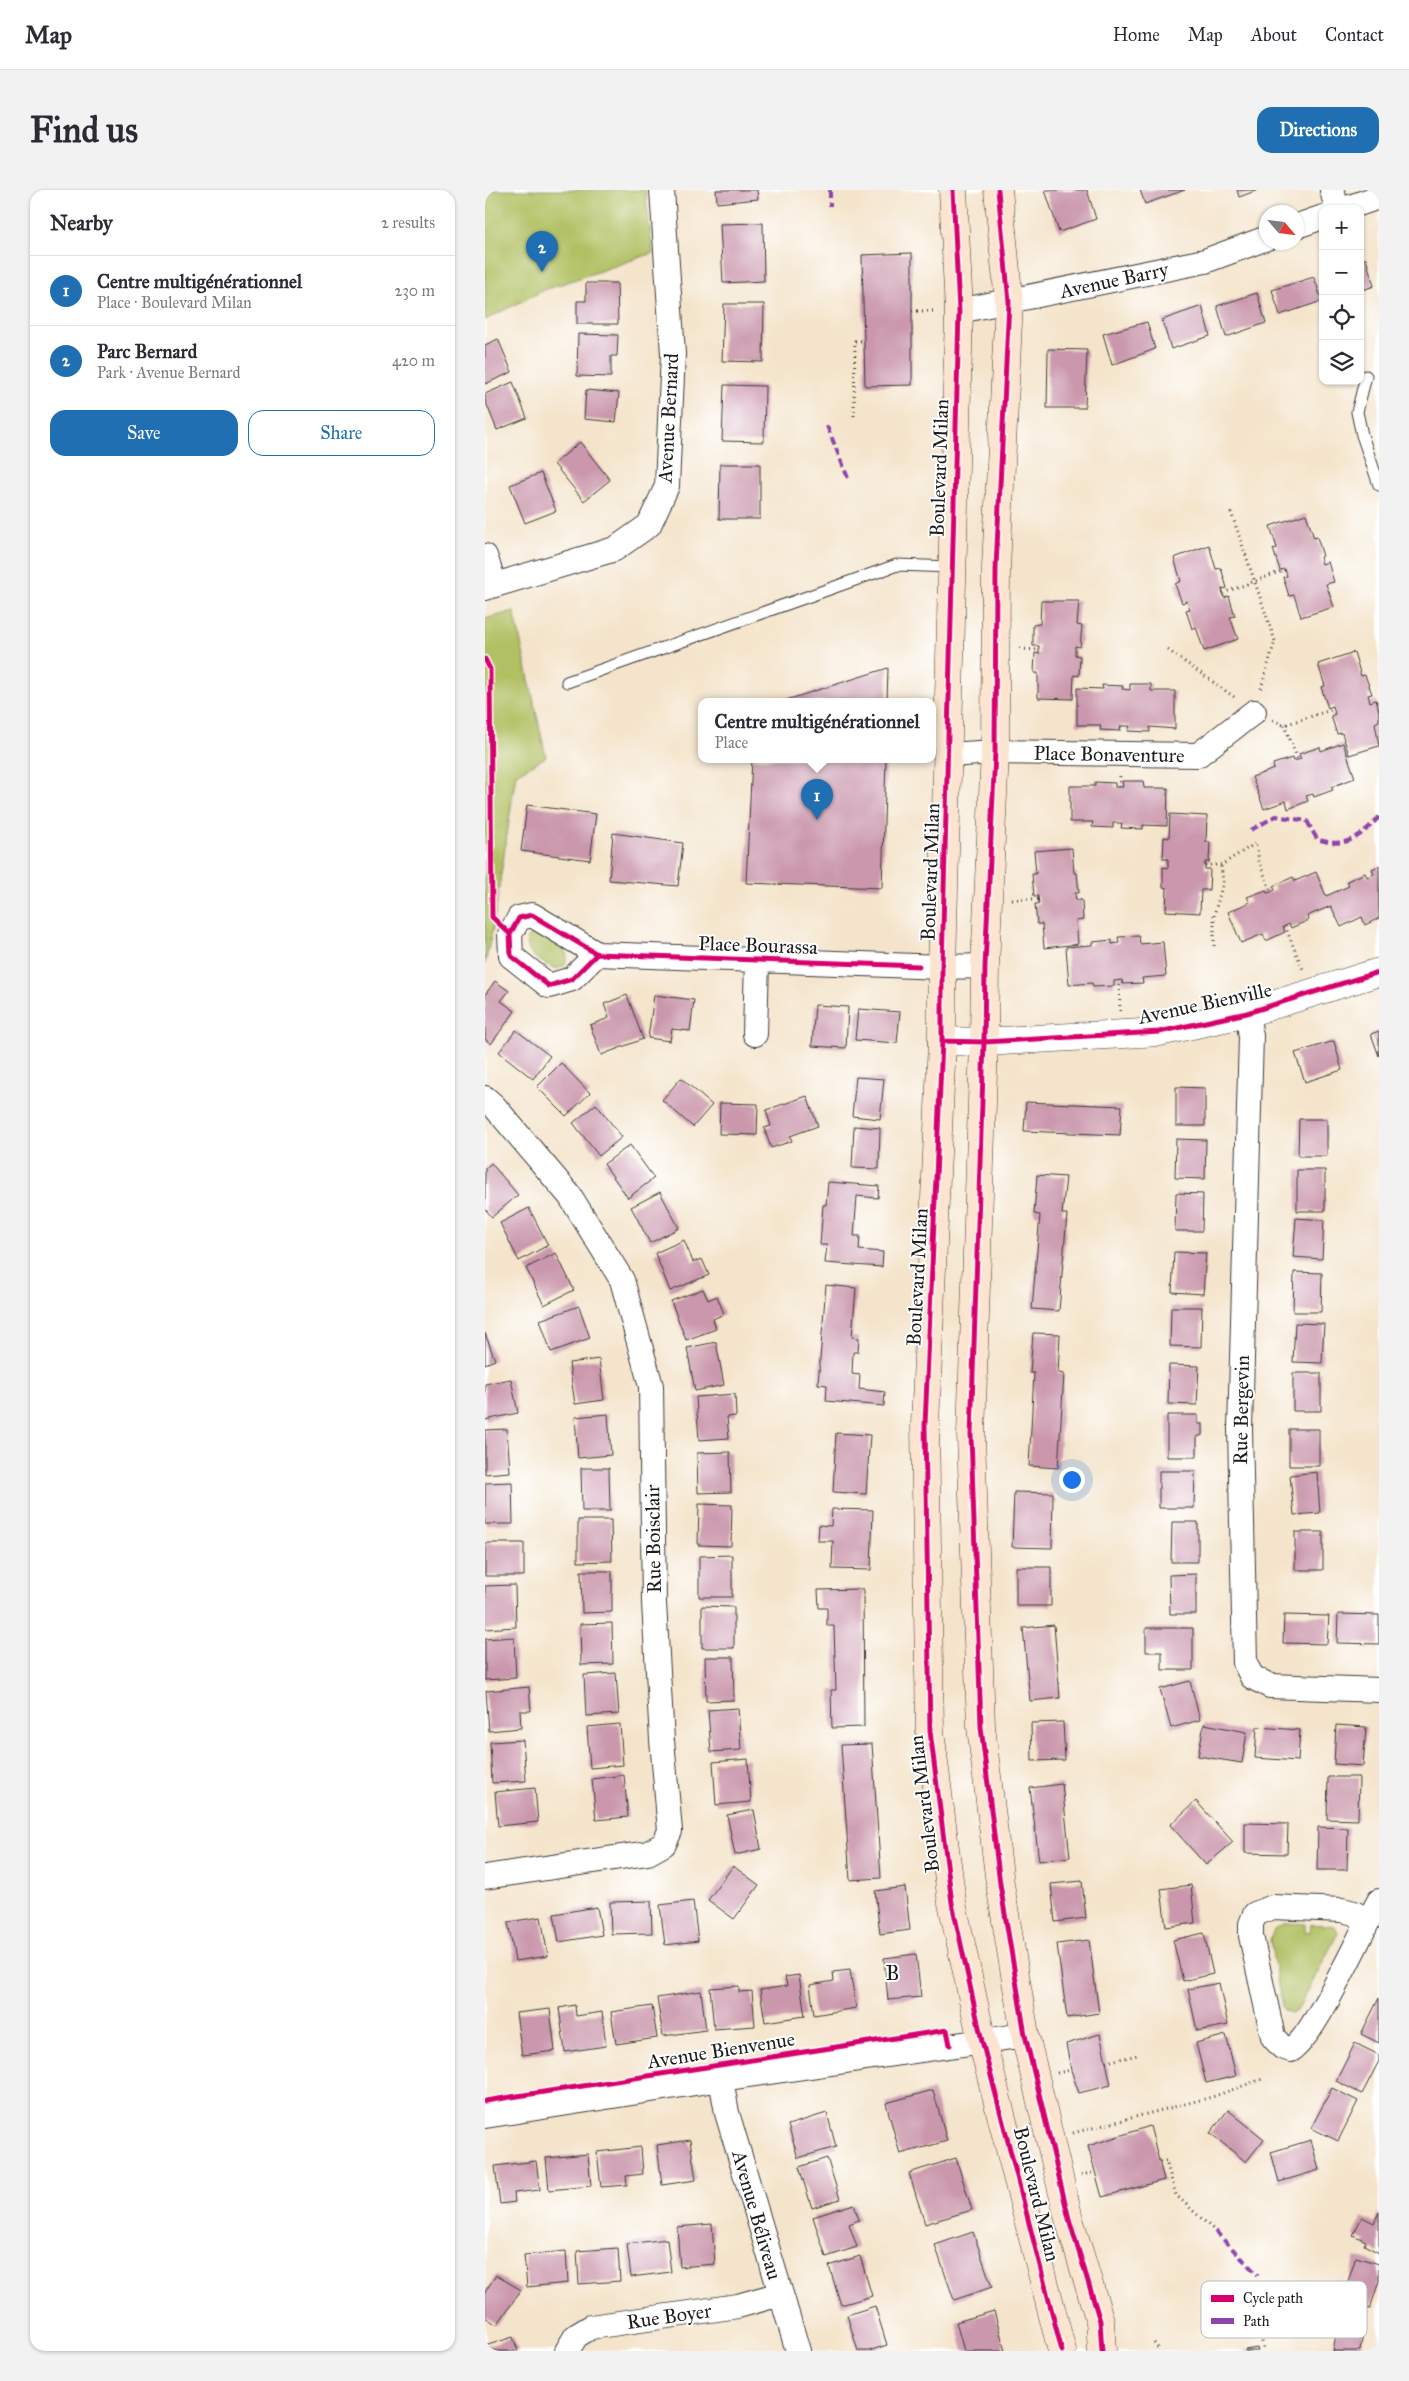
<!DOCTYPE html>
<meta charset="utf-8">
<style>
:root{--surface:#fff;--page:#f2f2f3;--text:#2b2b33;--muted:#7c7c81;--line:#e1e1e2;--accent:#1f6fb2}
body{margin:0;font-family:"IM FELL Great Primer",serif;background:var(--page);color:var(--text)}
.controls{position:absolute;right:15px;top:15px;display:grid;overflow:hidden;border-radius:10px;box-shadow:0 1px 4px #0004}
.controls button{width:45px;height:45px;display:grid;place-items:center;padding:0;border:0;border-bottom:1px solid var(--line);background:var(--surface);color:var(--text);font:25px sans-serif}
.compass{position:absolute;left:774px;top:15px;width:45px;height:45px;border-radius:50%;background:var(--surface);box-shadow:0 1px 4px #0004;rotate:118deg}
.you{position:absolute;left:586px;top:1289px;width:18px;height:18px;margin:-12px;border:4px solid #fff;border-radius:50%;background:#1a73e8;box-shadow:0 0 0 8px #1a73e833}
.badge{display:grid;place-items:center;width:32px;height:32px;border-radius:50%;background:var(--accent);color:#fff;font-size:16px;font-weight:700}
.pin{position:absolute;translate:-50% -41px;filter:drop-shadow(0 1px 2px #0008)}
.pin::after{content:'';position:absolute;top:26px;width:18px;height:15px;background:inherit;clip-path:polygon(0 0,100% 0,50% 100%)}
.popup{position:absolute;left:213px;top:508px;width:238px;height:65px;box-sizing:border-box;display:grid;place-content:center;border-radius:10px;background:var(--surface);filter:drop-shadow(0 1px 4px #0005);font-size:16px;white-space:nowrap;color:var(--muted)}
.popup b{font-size:19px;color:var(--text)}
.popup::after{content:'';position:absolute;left:50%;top:100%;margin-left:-10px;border:10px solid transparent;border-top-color:var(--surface)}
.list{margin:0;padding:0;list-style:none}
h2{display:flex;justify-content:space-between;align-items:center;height:65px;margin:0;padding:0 20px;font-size:21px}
h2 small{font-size:16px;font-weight:400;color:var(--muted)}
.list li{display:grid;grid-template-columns:32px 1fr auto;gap:15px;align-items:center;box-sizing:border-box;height:70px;padding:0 20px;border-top:1px solid var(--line)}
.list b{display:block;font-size:19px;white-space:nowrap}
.list p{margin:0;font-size:16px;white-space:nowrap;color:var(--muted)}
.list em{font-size:16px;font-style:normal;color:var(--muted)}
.actions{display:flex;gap:10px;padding:15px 20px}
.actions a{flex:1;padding:11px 0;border:1px solid var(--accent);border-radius:15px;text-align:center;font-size:18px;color:var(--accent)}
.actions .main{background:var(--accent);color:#fff}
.icon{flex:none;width:28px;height:28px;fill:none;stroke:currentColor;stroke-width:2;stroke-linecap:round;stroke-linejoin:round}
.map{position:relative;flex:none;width:894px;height:2161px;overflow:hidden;border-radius:15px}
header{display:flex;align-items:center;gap:30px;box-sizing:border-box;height:70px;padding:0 25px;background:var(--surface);border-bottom:1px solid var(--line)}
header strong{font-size:24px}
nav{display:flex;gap:28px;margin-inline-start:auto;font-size:18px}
.intro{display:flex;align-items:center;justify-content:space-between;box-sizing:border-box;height:120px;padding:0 30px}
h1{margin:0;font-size:35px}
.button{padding:12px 22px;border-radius:15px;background:var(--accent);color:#fff;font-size:18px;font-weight:700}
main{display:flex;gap:30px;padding:0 30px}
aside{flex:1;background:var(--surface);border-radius:15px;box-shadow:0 1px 4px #0004}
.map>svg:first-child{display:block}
</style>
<header>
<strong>Map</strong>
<nav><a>Home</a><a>Map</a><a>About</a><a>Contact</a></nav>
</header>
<div class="intro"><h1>Find us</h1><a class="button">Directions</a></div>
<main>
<aside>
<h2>Nearby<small>2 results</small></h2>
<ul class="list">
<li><span class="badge">1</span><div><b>Centre multigénérationnel</b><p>Place · Boulevard Milan</p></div><em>230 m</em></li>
<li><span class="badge">2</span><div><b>Parc Bernard</b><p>Park · Avenue Bernard</p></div><em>420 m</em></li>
</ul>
<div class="actions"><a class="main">Save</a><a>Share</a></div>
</aside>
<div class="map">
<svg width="894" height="2161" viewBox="0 0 894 2161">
<rect width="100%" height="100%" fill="#fff"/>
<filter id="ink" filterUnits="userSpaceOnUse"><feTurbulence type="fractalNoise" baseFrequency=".02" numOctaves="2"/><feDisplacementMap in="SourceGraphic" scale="10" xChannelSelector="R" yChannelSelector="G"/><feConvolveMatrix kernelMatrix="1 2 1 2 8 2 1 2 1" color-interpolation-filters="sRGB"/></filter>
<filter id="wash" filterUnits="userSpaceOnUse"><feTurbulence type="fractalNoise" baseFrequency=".0096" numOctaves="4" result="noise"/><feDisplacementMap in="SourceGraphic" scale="20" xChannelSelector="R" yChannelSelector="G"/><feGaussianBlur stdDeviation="1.12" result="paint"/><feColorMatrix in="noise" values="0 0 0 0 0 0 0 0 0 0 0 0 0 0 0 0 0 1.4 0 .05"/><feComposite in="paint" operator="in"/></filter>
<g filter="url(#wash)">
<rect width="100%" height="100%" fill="#f4e4cb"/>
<!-- green -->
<path fill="#b1c062" stroke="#666e3f" d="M0,0H160L168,63L59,100L0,130Z
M29,421L61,567L31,584L8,738L0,774V429Z
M55,744L80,760L82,767L80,775L72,779C60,775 31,760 45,745Z
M801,1733L820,1734V1741L825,1742L826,1734L850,1736L853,1743L814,1818L807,1824L799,1820L797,1817L785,1750L789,1739Z"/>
<g id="blocks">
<!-- building -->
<path fill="#ca97ac" d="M231,0H272L273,9L232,13Z
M560,0H602L611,29L574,42Z
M655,0H700L660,14Z
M752,0H773L754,7Z
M278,33L279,91L238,93L235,34Z
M427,63V195L380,196L377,65Z
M881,69L889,96L875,101V70Z
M829,87L837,111L795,125L787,100Z
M101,93H132L133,134H92V111H101Z
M772,103L781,133L741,147L732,116Z
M239,114H279L278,172L237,171Z
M717,116L725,146L686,159L677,130Z
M662,132L670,159L627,175L618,144Z
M93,144L133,145L132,166H126V187L92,186Z
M13,149L27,182L0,194V155Z
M563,159L602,160L600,218H562Z
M28,192L42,228L12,240L0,210V204Z
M239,195L280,196L279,252L237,251Z
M101,200L134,203L131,232L99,229Z
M95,252L125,290L99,311L69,274Z
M235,274H275V329H234Z
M56,283L71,321L40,333L25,295Z
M821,324L829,348L832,347L838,366L835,367L837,374L843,372L849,392L841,394L849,417L816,427L809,405L804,406L798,387L802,386L800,379L795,380L788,359L792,358L785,336Z
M724,355L731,379L736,378L742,398L737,399L739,408L744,406L750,426L745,427L753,449L719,461L711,437L707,439L701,420L705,419L702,411L697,413L690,394L696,391L689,368Z
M556,411H594L592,435L597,436L595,457L590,456V465L595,466L594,486L589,485L588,509L553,508V483H549L550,463L554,464V456H548V435L555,434Z
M869,462L876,486L880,485L887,504L883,505L885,512L891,510L894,521V531L890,533L894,556L864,565L857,543L852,544L846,526L850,524L848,516L843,518L836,497L840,496L833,474Z
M403,478L402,511H298Z
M645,494H666V501H690V539L665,537V542L643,541L645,536H636L635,541L615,540L616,535H592V498L618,499L617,495L638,496L637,499L645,500Z
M858,553L870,588L846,597L848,600L829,607L828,604L821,606L823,611L803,619L801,611L779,619L767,587L789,579L788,574L807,568L808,571L816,569L814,564L835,557L836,561Z
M267,569H401L397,698L261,693Z
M637,591H658L659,598H683L682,636L658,635V639L636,638L637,633H628V638L607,637L608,632H585V596H610V592L630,593V597H638Z
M42,615L111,624L105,670L36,661Z
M685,624L722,626L721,652H725L724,672H720V679H725L724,700H716L715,723L681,721L682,698L678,697V677L683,678V669H678L679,647L684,648Z
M128,643L198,653L193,696L124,690Z
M587,658L589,683H592L594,703H590L591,710H597L598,730L591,731L593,754L559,758L557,734H552L550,714H554L553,706H549L547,684H551L549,661Z
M894,676V728L880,735L877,727L856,737L846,716L822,726L824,730L806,738L804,734L798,737L800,742L781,751L778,744L756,753L743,722L765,712L762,707L781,700L782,703L786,702L790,700L788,696L808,687L810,691L831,682L841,706L864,696L862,691L880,683L882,687L889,684L887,679Z
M654,746L655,754L678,752L681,786L657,788L658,793L638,794L637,790L629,791V796L608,797L607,793L584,795L581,757L607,755V752L627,750V754L634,753L633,747Z
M10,791L24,801L16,811L30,821L6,854L0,849V805Z
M142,805L158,849L116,865L105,835L124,828L119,814Z
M169,805L209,810L205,841L187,839L185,851L163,848Z
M330,815L363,817L361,858L327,856Z
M373,819L415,822L412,853L370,850Z
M31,840L65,866L48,889L14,862Z
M894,841V866L886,844Z
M849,851L857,880L820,892L810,863Z
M76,873L105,903L81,926L52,897Z
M371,887L399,889L395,929L367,926Z
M196,888L227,915L208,937L177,910Z
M691,897L720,898V936H691Z
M322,906L333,936L305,946L307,951L286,958L279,938L286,936L281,920Z
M541,912L637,916L635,945L539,941Z
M235,913L273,914L272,945L234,944Z
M111,914L137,947L114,966L88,933Z
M814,929H842V966H813Z
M369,936L395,938L394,979L367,978Z
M691,949L721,950L720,989L690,988Z
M145,955L169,988L143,1008L119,974Z
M6,973L33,1005L7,1027L0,1019V979Z
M812,980H840V1021H812Z
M552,985L581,987L577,1024H582L574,1121L547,1119L555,1025L549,1024Z
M343,992L394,996L393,1008L372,1006L369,1046H375L374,1060L398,1062L397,1077L340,1073L342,1055H335L338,1015H341Z
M175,1002L194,1038L165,1053L146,1017Z
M691,1003L718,1004L717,1041H690Z
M44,1018L63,1055L34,1071L15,1033Z
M811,1028L839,1030L837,1069L808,1067Z
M199,1050L208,1072L217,1069L224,1085L185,1101L170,1063Z
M689,1062L721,1063L718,1104L687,1102Z
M71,1063L89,1100L59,1115L41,1078Z
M809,1082L837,1083L836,1122H808Z
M341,1095L371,1098L367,1147L374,1148L373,1162H368L367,1184L375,1185L374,1199L400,1202L399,1216L341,1211L342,1195L333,1194Z
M218,1099L223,1110L232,1106L239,1124L228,1129L231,1139L201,1150L186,1111Z
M94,1116L105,1148L66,1162L55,1130Z
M686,1117H717L716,1157L685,1156Z
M810,1133L839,1134L837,1173L808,1172Z
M0,1143L10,1170L0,1174Z
M548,1143L575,1144L573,1183L579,1184L573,1278L544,1276L549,1183H545Z
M231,1152L239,1195L210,1201L202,1158Z
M114,1169L119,1210L90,1214L84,1173Z
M684,1175L714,1176L712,1215L683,1214Z
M808,1183H836V1221H808Z
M26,1189L33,1223L0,1230V1194Z
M250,1204L251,1226L242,1227L244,1248L214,1250L211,1207Z
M123,1224L126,1265L93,1268L90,1227Z
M682,1225H713V1234H717V1245L712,1247V1267H682Z
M22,1239L25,1282L0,1284V1240Z
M804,1239H834V1276H804Z
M351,1243L385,1245L381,1304L348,1302Z
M245,1262L246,1302L213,1303L212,1263Z
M96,1278H124L125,1321H97Z
M674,1281H710L709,1318H674Z
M832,1282L835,1323L809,1325L805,1285Z
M27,1292L28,1334H0V1293Z
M529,1302L568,1303L567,1358L527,1357Z
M214,1314L247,1315L246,1356L213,1355Z
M347,1319L388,1320L386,1380L347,1379L348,1351H333L334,1335L346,1336Z
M93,1330H126L127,1371L93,1372Z
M687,1332H713V1372H686Z
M810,1342H838V1380H810Z
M0,1353H39V1386H0Z
M247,1365V1407H214V1366Z
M531,1377H566V1416H531Z
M96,1381H127V1422L97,1423Z
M711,1384V1424H685L684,1385Z
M30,1395L31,1437L0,1439V1396Z
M378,1399L379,1537L347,1538L346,1500H351L349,1436H342V1418H334L333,1400Z
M217,1416L249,1417V1458H217Z
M853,1424L894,1425V1454L852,1453Z
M799,1425L844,1426L842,1454L798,1453Z
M127,1433L128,1474L96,1475L95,1434Z
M569,1435L575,1508L545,1511L538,1438Z
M661,1438H708V1480H677V1462H661Z
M29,1447L31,1488L0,1490V1449Z
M220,1467H248L249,1510L221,1511Z
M131,1483L134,1524L101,1526L99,1485Z
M705,1491L715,1530L686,1538L675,1499Z
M44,1497L46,1521H35L36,1538L4,1541L1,1501Z
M253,1518L256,1560L226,1562L223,1520Z
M578,1532L580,1570L547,1571L546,1533Z
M135,1534L138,1575L105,1578L102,1537Z
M719,1534L762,1542L757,1573L713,1566Z
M851,1535L881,1537L878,1576L849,1574Z
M772,1537L815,1540L813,1571L770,1568Z
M38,1550L41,1591L7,1593L5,1552Z
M387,1554L396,1688L365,1690L356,1555Z
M263,1569L266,1612L231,1615L228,1572Z
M139,1585L143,1627L111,1630L107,1589Z
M843,1587H874L873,1630L842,1629Z
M577,1594L585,1667L554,1671L545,1598Z
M50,1598L53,1632L13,1636L10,1602Z
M711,1611L748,1652L721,1675L685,1635Z
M269,1620L276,1659L250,1665L242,1625Z
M760,1633L803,1634L802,1664L760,1663Z
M833,1637L863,1638L862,1680H832Z
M248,1676L274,1695L249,1729L223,1710Z
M597,1691L601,1728L570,1732L566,1694Z
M706,1695L710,1733L681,1737L676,1699Z
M420,1697L425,1740L395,1744L390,1701Z
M166,1711L167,1743L126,1744L125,1712Z
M208,1711L213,1751L180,1755L175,1715Z
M112,1717L117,1745L74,1752L69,1724Z
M56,1727L63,1766L30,1771L23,1732Z
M719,1743L728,1784L698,1791L688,1750Z
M604,1750L614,1823L582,1828L572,1754Z
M431,1764L436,1807L403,1810L399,1768Z
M365,1780L371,1818L329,1825L325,1795L349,1791L348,1782Z
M314,1785L320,1826L280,1832L275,1800L302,1796L300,1787Z
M734,1793L743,1835L712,1841L703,1799Z
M254,1796V1802L267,1801L270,1836L229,1839L225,1798Z
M216,1801L221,1840L178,1846L172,1808Z
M894,1808V1853L876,1844Z
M90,1815L91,1826L117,1822L121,1856L80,1862L74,1818Z
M167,1816L172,1848L131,1854L126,1822Z
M65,1819L70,1861L37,1865L31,1823Z
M615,1844L626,1895L594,1903L586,1880L581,1854Z
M741,1845L751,1886L721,1893L711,1853Z
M870,1853L894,1865V1871L877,1904L851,1891Z
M847,1898L873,1911L853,1951L826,1938Z
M448,1900L462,1951L415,1964L401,1913Z
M743,1920L779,1949L761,1972L725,1943Z
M342,1923L351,1957L313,1968L303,1935Z
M665,1936L679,1990L617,2007L603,1956Z
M205,1950L211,1990L177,1995L172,1955Z
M826,1950L834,1980L794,1992L786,1962Z
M156,1957L158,1984L141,1986L142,1995L116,1997L112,1962Z
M103,1964L106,1996L64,2000L61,1968Z
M342,1968L355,2009L327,2018L314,1977Z
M471,1968L487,2020L440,2034L424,1983Z
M51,1971L55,2000L29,2003L30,2012L15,2014L10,1976Z
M369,2014L374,2030L364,2034L372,2057L341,2067L328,2027Z
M894,2022V2063L879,2055L881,2051L868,2045L877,2027L889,2033Z
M227,2034L230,2074L195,2077L192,2037Z
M488,2042L507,2097L469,2110L450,2055Z
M182,2049L186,2082L146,2087L142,2054Z
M133,2058L135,2091L94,2094L92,2061Z
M81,2061L83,2093L42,2097L39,2065Z
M375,2066L387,2106L356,2115L344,2076Z
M871,2067L894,2074V2091L885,2119L857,2110Z
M11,2085L36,2100L12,2135L0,2127V2102Z
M390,2116L402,2155L384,2161H373L362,2125Z
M509,2121L520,2161H479L471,2132Z
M855,2122L881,2127L875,2161H848Z
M28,2147L33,2161H0V2156Z
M772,2158L773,2161H760V2160Z"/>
</g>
</g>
<g filter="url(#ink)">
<use href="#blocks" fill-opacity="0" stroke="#3c3a36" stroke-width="1"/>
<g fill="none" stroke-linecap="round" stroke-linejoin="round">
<!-- service casing -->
<g stroke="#3c3a36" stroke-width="13">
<path id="service" d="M881,186L872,222L877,245L894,295
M82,492L412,375L466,377"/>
</g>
<!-- minor casing -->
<g stroke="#3c3a36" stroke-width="26">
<path id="minor" d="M847,0L852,19
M859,19L894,7
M812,36L838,27
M474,121L720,71L782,48
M0,366L10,395
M0,398L130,359L164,335L182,296L188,164L177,0
M463,565L510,562L713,565L769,522
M112,764L87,789L64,796L26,766L25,744L34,728L47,725L112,764L457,777L500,776
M762,823L766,846L755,1239L760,1473L767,1487L785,1496L894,1500
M270,844L272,770
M0,908L9,916L85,1006L137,1090L166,1196L169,1413L177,1550L185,1641L179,1654L163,1663L0,1687
M788,1717L857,1720L869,1723L883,1731C869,1758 828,1847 806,1860L797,1857L788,1847L766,1746V1734L770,1724Z
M883,1731L894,1711
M236,1889L242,1923L313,2161
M0,1926L236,1889L540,1845
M82,2161L91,2146L106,2137L253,2116L295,2104"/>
</g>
<!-- tertiary casing -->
<g stroke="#3c3a36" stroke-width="29">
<path id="tertiary" d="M457,851L499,852L674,842L762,823L894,782"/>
</g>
<!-- secondary casing -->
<g stroke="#3c3a36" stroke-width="29">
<path id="secondary" d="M468,0L474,121L457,777V851L440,1235L445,1541L467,1713L497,1851L577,2161
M513,0L524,112L511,377L510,562L500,776L499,852L486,1245L496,1537L515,1694L540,1845L584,2029L615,2131L617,2161"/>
</g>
<!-- path -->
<path stroke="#3c3a36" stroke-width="3" stroke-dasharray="1 4" stroke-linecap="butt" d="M427,121H450
M369,226L370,151H379
M746,322L790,451L775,502
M738,403L800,380
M535,459L554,460
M683,460L752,509
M788,530L799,535L849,519
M799,535L813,570
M634,597L635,586
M720,675H736L771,653L774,671L786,702
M527,709H554
M800,736L819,782
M729,756V725L738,693L736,675
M634,790L635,821
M621,1872L653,1865
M572,1883L586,1880
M588,1943L727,1907L780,1888
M675,1972L681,1971L691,2005L730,2041
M596,1985L610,1982
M750,2106L772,2129L779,2161
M669,2153L675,2161"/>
<!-- service -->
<use href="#service" stroke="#fff" stroke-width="11"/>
<!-- minor -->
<use href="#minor" stroke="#fff" stroke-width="24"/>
<!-- tertiary -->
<use href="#tertiary" stroke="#fff" stroke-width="28"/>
<!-- secondary -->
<use href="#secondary" stroke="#fce5d0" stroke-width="28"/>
<!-- quiet -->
<path stroke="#8e44ad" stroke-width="4" stroke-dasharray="8 4" stroke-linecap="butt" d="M345,0V16
M342,236L363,288
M766,640L791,626L822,631L832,649C861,659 874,648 894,627
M730,2041L773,2085"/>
<!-- cycleway casing -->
<g stroke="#fff" stroke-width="8">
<path id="cycleway" d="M468,0L474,121L457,777V851L440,1235L445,1541L467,1713L497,1851L577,2161
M513,0L524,112L511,377L510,562L500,776L499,852L486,1245L496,1537L515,1694L540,1845L584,2029L615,2131L617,2161
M0,469L5,479L7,727L25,744
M112,764L87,789L64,796L26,766L25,744L34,728L47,725L112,764L434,776
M457,851L499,852L674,842L762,823L894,782
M0,1911L462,1840L465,1855"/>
</g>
<!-- cycleway -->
<use href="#cycleway" stroke="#d6006c" stroke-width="5"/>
</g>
</g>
<g text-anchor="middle" stroke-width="4" stroke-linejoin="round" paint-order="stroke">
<!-- street labels -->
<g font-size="20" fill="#1c1c1c" stroke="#fff">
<text transform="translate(629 90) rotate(-12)" y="7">Avenue Barry</text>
<text transform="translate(183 228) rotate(-87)" y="7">Avenue Bernard</text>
<text transform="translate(454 278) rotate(-88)" y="7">Boulevard Milan</text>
<text transform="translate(624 564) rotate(1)" y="7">Place Bonaventure</text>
<text transform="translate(445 682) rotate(-88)" y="7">Boulevard Milan</text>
<text transform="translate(273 755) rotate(2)" y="7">Place Bourassa</text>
<text transform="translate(720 813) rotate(-12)" y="7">Avenue Bienville</text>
<text transform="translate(432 1087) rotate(-87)" y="7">Boulevard Milan</text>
<text transform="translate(756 1220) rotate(-89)" y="7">Rue Bergevin</text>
<text transform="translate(168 1349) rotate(-91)" y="7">Rue Boisclair</text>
<text transform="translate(439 1614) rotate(-97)" y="7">Boulevard Milan</text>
<text transform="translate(236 1860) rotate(-9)" y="7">Avenue Bienvenue</text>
<text transform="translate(552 2004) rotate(76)" y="7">Boulevard Milan</text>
<text transform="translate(272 2025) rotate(74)" y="7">Avenue Béliveau</text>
<text transform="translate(184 2126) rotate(-8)" y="7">Rue Boyer</text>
</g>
<!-- neighbourhood labels -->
<g font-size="21" letter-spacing="1" fill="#1c1c1c" stroke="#fff">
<text x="408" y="1790">B</text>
</g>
</g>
<!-- legend -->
<rect x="716" y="2091" width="166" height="57" rx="8" fill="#fff" stroke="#bbb" stroke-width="1"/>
<rect x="726" y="2105" width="23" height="7" fill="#d6006c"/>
<rect x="726" y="2128" width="23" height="6" fill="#8e44ad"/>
<g font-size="14" fill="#1c1c1c">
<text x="758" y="2113">Cycle path</text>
<text x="758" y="2136">Path</text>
</g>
</svg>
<div class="controls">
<button>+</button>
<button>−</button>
<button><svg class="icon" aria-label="locate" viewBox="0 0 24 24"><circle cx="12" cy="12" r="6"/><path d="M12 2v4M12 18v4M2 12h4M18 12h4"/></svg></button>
<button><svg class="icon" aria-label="layers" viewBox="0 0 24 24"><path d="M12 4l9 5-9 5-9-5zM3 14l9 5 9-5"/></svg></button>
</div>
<svg class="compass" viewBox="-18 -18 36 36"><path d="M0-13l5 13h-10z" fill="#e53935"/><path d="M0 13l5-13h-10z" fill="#7c7c81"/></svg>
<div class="you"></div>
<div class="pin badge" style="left:332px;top:630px">1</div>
<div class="popup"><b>Centre multigénérationnel</b>Place</div>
<div class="pin badge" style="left:57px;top:82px">2</div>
</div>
</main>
